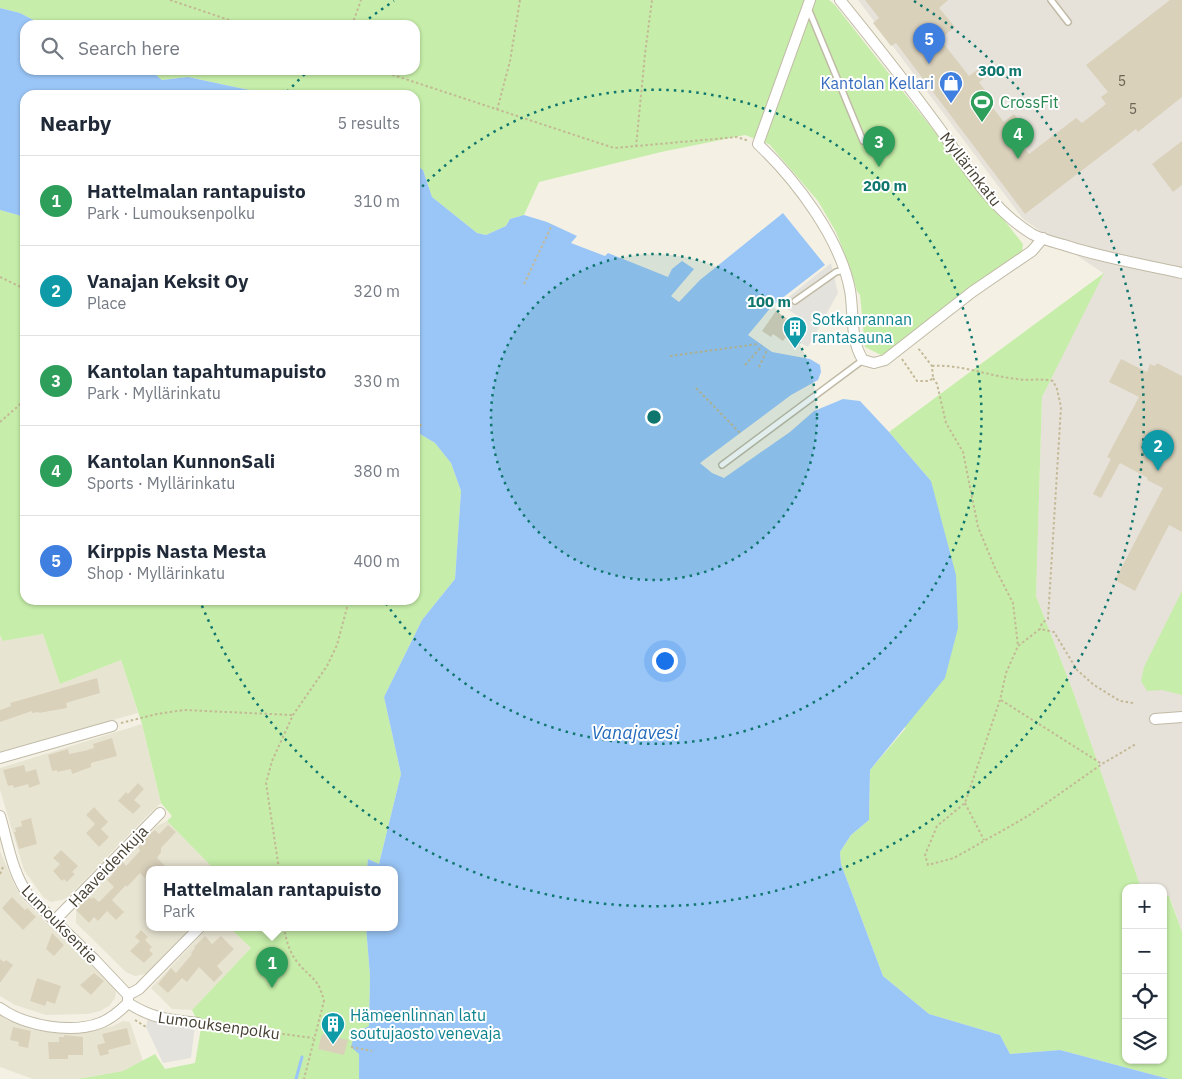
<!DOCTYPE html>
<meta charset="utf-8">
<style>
:root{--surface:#fff;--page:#f2f2f3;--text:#1f2937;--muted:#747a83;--line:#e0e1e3;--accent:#ff5110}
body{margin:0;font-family:"IBM Plex Sans",sans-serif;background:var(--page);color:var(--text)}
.controls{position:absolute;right:15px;bottom:15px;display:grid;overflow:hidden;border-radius:10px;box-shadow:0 1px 4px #0004}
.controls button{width:45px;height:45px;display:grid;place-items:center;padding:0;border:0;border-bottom:1px solid var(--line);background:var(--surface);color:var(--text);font:25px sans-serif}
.you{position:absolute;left:664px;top:660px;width:18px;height:18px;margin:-12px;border:4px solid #fff;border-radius:50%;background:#1a73e8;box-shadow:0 0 0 8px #1a73e833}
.badge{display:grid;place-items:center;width:32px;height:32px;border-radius:50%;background:var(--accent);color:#fff;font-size:16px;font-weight:700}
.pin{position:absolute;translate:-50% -41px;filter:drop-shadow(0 1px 2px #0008)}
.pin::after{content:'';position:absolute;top:26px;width:18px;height:15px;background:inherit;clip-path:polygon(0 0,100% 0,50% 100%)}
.popup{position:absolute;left:146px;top:866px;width:252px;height:65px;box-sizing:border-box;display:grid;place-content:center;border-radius:10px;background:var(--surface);filter:drop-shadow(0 1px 4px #0005);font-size:16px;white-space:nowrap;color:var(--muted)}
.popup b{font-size:19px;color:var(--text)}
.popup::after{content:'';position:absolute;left:50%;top:100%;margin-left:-10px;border:10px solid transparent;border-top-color:var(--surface)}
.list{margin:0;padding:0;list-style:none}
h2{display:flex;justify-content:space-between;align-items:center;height:65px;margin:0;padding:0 20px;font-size:21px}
h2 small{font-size:16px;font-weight:400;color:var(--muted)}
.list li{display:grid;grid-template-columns:32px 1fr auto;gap:15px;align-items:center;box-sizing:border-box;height:90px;padding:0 20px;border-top:1px solid var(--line)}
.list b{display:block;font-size:19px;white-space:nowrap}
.list p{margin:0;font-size:16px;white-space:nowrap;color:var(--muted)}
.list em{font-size:16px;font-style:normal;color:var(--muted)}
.icon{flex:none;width:28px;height:28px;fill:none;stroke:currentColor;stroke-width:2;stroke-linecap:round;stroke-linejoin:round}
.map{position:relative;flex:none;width:1182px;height:1079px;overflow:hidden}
.search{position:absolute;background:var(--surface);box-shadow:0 1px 4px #0004;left:20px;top:20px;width:400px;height:55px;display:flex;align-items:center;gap:12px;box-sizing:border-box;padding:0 18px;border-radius:15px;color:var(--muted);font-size:19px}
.panel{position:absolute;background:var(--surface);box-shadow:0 1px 4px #0004;left:20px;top:90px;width:400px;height:515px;border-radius:15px}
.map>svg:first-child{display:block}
</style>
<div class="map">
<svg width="1182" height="1079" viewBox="0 0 1182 1079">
<rect width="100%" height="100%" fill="#f4f1e4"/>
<!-- residential -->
<path fill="#e8e4d2" d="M43,634L60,684L121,660L138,713L0,752V635L3,641Z
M142,724L161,803L145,818L67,898L62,900L51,902L44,898L24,870L0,790V768Z
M167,821L214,869H150V927H191L146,974L135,976L126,972L76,923V907L157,826Z
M0,851L15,886L24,901L114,987L116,992L115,998L109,1006L100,1011L88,1014L46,1015L15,1005L0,996Z
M209,927L231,929L251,948L192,1010L172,1009L151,988Z
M0,1015L7,1020L33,1030L58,1033L97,1030L113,1026L123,1021L130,1022L143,1061L123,1071L78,1079H33L0,1067Z"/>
<!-- industrial -->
<path fill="#e6e2d9" d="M858,0H1182V932L1170,897H1163V888H1141L1074,694L1036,596L1042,397L1103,273L1023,219Z"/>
<!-- green -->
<path fill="#c6eda9" d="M0,0H829L835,5L1023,244L1022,252L978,282L909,342L881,355L865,347L860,295L857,291L850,267L836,232L818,201L769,144L745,135L661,152L539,182L524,215L510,219L506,226L486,235L477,233L432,197L423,170L415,164V95H272L188,77L162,80L150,70H415V25H43L20,13L0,8Z
M0,210L25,217V600H415V431L435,443L451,463L461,491L455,579L422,620L384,697L401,774L379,864L368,859L367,869H214L167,821L172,816L161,803L142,724L121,660L60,684L43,634L3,641L0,635Z
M1104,273L1042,397L1036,596L1074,694L1141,888H1126V1060H1163V897L1169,896L1182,932V1079H1169L1060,1050L1010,1054L1000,1035L929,1014L883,976L841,864L840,852L851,835L869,820L870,770L905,729L931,481L889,432Z
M1182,591V695L1162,690L1147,691L1141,681L1144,667Z
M223,927H366L370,976L369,1026L359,1054V1079H78L123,1071L155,1054L165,1069L195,1063L201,1028L192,1010L251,948L231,929L222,928Z"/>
<!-- parking -->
<path fill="#e4e2dd" d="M831,263L838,293L808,347L788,336L801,318L780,304Z
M148,1018L195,1026L191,1058L163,1063L146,1027Z"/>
<!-- water -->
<path fill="#9ac6f7" d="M0,8L20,13L43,25H25V70H150L162,80L188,77L272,95H25V217L0,210Z
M415,164L423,170L432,197L477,233L486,235L506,226L510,219L524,215L547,222L577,236L571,243L605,256L608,253L668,277L672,269L682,261L694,269L671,296L679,302L700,280L783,213L825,265L772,306L748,335L772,352L810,359L820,365L821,372L818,380L791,395L700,463L712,473L724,478L790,432L814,411L843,399L860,401L889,432L931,481L956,575L958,628L945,678L870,770L869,820L851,835L840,852L841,864L883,976L929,1014L1000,1035L1010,1054L1060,1050L1169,1079H359V1054L351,1047L355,1033L369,1026L370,976L366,927H394V869H367L368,859L379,864L401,774L384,697L422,620L455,579L461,491L451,463L435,443L415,431Z"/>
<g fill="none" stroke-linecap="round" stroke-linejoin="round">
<!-- stream -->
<path stroke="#9ac6f7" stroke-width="3" d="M296,1079L302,1057"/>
</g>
<!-- building -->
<path fill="#dad1bb" d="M865,0H948L939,8L955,27L940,39L969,76L984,65L990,74L979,82L992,100L989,103L1004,122L1014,114L1020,122L1010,130L1029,154L1076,118L1082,123L1106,104L1101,97L1108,92L1086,65L1170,0H1182V97L1138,132L1136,129L1025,214L896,43L891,46L873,23L879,18Z
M1182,141V185L1173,192L1152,164Z
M776,311L795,324L783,341L773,334L771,337L762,331Z
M1121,359L1147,372L1150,364L1155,366L1157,363L1182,376V532L1169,525L1135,591L1115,580L1163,488L1147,480L1148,478L1120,463L1101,498L1093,494L1111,459L1107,457L1139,397L1109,382Z
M97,678L100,693L66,703L67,708L39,713V712L32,713V711L0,722V710L11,706L10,703Z
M112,738L117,756L91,763V767L72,774L71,769L57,772V770L52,771L48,755L68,749L69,754L84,751L94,748L93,744Z
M24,765L26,772L36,769L40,784L29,788L28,784L14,788L13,785L8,786L3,770Z
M138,783L144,789L134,800L141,806L133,814L118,801L126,792L128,794Z
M94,807L108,822L101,829L109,837L99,847L86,833L95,824L86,815Z
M31,818L37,844L19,849L14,832H16L15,828L22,826L21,821Z
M168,825L176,832L161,848V852L157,858L168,869H150V873L145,878L140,873L127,887L126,885L112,900L124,912L116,920L107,911L98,921L94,917L89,923L76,910L89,897L91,899L93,897L99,902L114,887L107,880L113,874L111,872L122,861L126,866L140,851L138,847L151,833L155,830L159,834Z
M61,850L78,866L72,872L75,874L67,882L64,879L62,881L53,871L60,864L53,858Z
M12,897L25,910L27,908L36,917L23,930L2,908Z
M141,930L148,937L145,940L152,947L149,950L153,954L144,963L130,951L140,941L135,937Z
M52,933L64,945L54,956L46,949Z
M205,936L212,944L221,936L234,949L217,966L223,973L214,982L199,967L187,982L182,978L168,993L158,984L171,968L176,973L192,954L191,953L195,948L194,947Z
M0,959L4,962L6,960L13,965L0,983Z
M94,973L104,981L91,995L80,985Z
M37,978L61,986L55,1004L47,1001L45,1006L30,1001Z
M13,1027L31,1031L28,1048L18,1046L19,1042L10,1040Z
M127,1028L131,1044L108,1050L109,1054L100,1056L97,1045L105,1043L102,1034Z
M322,1034L348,1040L344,1055L318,1049Z
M64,1035L83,1037V1055H68V1059H49L48,1042H59V1037H64Z"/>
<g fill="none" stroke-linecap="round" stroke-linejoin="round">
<!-- lane casing -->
<g stroke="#c0baa6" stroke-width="8">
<path id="lane" d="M1051,0L1068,22
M808,8L863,141
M795,301L836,272L844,270
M722,465L863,360"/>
</g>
<!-- street casing -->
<g stroke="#c0baa6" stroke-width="12">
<path id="street" d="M810,0L758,144C796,180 840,238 850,290C854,314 850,340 863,360L874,363L885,360L972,292L1032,251L1043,238
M840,0C874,42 908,85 940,129C967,167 991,209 1032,234C1041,239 1053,242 1064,245C1103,258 1142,264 1182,273
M1155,719L1182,717
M0,758L112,726
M0,816C8,843 12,873 29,896L93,958L128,995
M55,920L160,813
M128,995L139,989L200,927
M128,1003C153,1019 170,1020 198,1023
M0,1008C25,1026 71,1034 100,1023C111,1019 120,1011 128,1003V995"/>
</g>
<!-- path -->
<path stroke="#c3b996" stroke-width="2" stroke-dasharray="2.5 2.5" stroke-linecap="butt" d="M170,0L244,25
M352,25L361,0
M378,70L614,148L737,137L749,141
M497,110L510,61L520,0
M636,147L645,54L652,0
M0,277L25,289
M524,284L552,225
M670,356L758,344
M902,359L917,381H929L933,378L932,366L918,348
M745,365L762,346
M932,366C961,364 988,376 1017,379C1029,381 1041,378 1053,381L1057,389L1061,407L1048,619L1042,623L1040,629
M759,367L767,350
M933,378L937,384L946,423L963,452L978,527L995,568L1013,603L1018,646
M696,388L740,433
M0,422L25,400
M415,435L421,424
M1001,700L1102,764
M1133,703L1120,701L1094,685L1077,670L1054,632L1040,629L1018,646L1006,673L1000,700L965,803L937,826L925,855L928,865L954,858L1028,816L1102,764L1136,744
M121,723L157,714L184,710L292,715
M965,803L984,840
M279,869L266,783L272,761L293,715L327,666L337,645L349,600
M0,874L3,867
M284,927C286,940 289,952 298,963C311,979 318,977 324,1001L304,1079
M135,1020L146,1027
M208,1024L313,1038
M351,1047L372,1051"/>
<!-- lane -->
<use href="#lane" stroke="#fff" stroke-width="5"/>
<!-- street -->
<use href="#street" stroke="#fff" stroke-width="10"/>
</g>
<!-- distance rings -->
<circle cx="654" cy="417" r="163" fill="#0f766e" fill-opacity=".12"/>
<g fill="none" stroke="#0f766e" stroke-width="2.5" stroke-dasharray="2.5 5">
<circle cx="654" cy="417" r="163"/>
<path d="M417 192A327 327 0 1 1 385 602"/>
<path d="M287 92A490 490 0 0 1 308 71M363 23A490 490 0 0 1 394 1M914 1A490 490 0 1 1 200 601"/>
</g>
<!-- icons -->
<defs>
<g id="shop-pin" transform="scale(1.25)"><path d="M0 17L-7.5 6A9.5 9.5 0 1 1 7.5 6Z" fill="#3f7fe0" stroke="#fff"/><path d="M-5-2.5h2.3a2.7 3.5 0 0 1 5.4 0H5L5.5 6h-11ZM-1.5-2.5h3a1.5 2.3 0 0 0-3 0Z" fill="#fff"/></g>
<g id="stadium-pin" transform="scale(1.25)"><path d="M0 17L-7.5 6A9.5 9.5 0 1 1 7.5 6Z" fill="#2e9e5b" stroke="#fff"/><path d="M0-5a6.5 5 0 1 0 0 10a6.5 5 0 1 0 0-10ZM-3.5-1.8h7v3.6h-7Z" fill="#fff"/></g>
<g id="building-pin" transform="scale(1.25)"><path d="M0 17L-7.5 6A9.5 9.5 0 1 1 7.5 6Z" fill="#0f9aa8" stroke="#fff"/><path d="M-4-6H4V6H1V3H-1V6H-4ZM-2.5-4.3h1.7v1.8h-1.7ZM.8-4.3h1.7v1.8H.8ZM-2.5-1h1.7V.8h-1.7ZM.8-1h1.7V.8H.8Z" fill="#fff"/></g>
</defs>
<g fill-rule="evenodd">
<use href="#shop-pin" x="951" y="83"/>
<use href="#stadium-pin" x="982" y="102"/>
<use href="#building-pin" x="795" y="328"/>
<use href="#building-pin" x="333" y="1024"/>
</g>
<g text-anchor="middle" stroke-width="4" stroke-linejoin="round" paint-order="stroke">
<!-- number labels -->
<g font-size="14" fill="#6c6555">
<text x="1122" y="86">5</text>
<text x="1133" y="114">5</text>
</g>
<!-- shop labels -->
<g font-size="16" fill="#366cbe" stroke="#fff" text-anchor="end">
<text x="934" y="89">Kantolan Kellari</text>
</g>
<!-- leisure labels -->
<g font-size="16" fill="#27864d" stroke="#fff" text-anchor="start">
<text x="1000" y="108">CrossFit</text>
</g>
<!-- street labels -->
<g font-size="16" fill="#474133" stroke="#fff">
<text transform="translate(971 169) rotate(52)" y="6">Myllärinkatu</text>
<text transform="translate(108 866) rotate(-46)" y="6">Haaveidenkuja</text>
<text transform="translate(60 924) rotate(46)" y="6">Lumouksentie</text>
<text transform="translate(219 1025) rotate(8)" y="6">Lumouksenpolku</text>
</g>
<!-- culture labels -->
<g font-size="16" fill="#0d838f" stroke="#fff" text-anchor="start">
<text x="812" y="325">Sotkanrannan<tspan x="812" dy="18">rantasauna</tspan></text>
<text x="350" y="1021">Hämeenlinnan latu<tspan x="350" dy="18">soutujaosto venevaja</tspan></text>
</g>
<!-- water labels -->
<g font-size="18" font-style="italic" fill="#2269bd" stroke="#fff">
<text x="635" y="739">Vanajavesi</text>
</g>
</g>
<circle cx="654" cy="417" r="8" fill="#0f766e" stroke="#fff" stroke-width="2.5"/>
<g font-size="15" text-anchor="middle" font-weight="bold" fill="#0f766e" stroke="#fff" stroke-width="4" stroke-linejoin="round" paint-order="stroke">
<text x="1000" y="76">300 m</text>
<text x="885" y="191">200 m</text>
<text x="769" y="307">100 m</text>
</g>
</svg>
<div class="controls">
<button>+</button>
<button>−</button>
<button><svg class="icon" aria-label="locate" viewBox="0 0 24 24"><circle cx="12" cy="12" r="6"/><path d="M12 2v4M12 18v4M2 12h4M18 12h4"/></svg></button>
<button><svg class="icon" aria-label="layers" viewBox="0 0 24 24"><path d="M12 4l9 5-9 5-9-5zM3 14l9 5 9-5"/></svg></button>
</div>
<div class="you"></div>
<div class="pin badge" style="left:272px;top:988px;background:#2e9e5b">1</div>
<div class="popup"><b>Hattelmalan rantapuisto</b>Park</div>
<div class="pin badge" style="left:1158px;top:471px;background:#0f9aa8">2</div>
<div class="pin badge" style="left:879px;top:167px;background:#2e9e5b">3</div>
<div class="pin badge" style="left:1018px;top:159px;background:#2e9e5b">4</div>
<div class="pin badge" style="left:929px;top:64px;background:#3f7fe0">5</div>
<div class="search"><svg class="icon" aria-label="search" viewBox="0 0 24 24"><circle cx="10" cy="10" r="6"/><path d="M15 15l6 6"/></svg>Search here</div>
<section class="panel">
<h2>Nearby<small>5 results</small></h2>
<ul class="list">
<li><span class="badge" style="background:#2e9e5b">1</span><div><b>Hattelmalan rantapuisto</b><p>Park · Lumouksenpolku</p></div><em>310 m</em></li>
<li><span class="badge" style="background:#0f9aa8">2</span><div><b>Vanajan Keksit Oy</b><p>Place</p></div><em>320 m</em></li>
<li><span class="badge" style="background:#2e9e5b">3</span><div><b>Kantolan tapahtumapuisto</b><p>Park · Myllärinkatu</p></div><em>330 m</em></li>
<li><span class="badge" style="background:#2e9e5b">4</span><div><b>Kantolan KunnonSali</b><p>Sports · Myllärinkatu</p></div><em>380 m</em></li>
<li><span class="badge" style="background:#3f7fe0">5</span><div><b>Kirppis Nasta Mesta</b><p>Shop · Myllärinkatu</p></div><em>400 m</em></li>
</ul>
</section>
</div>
